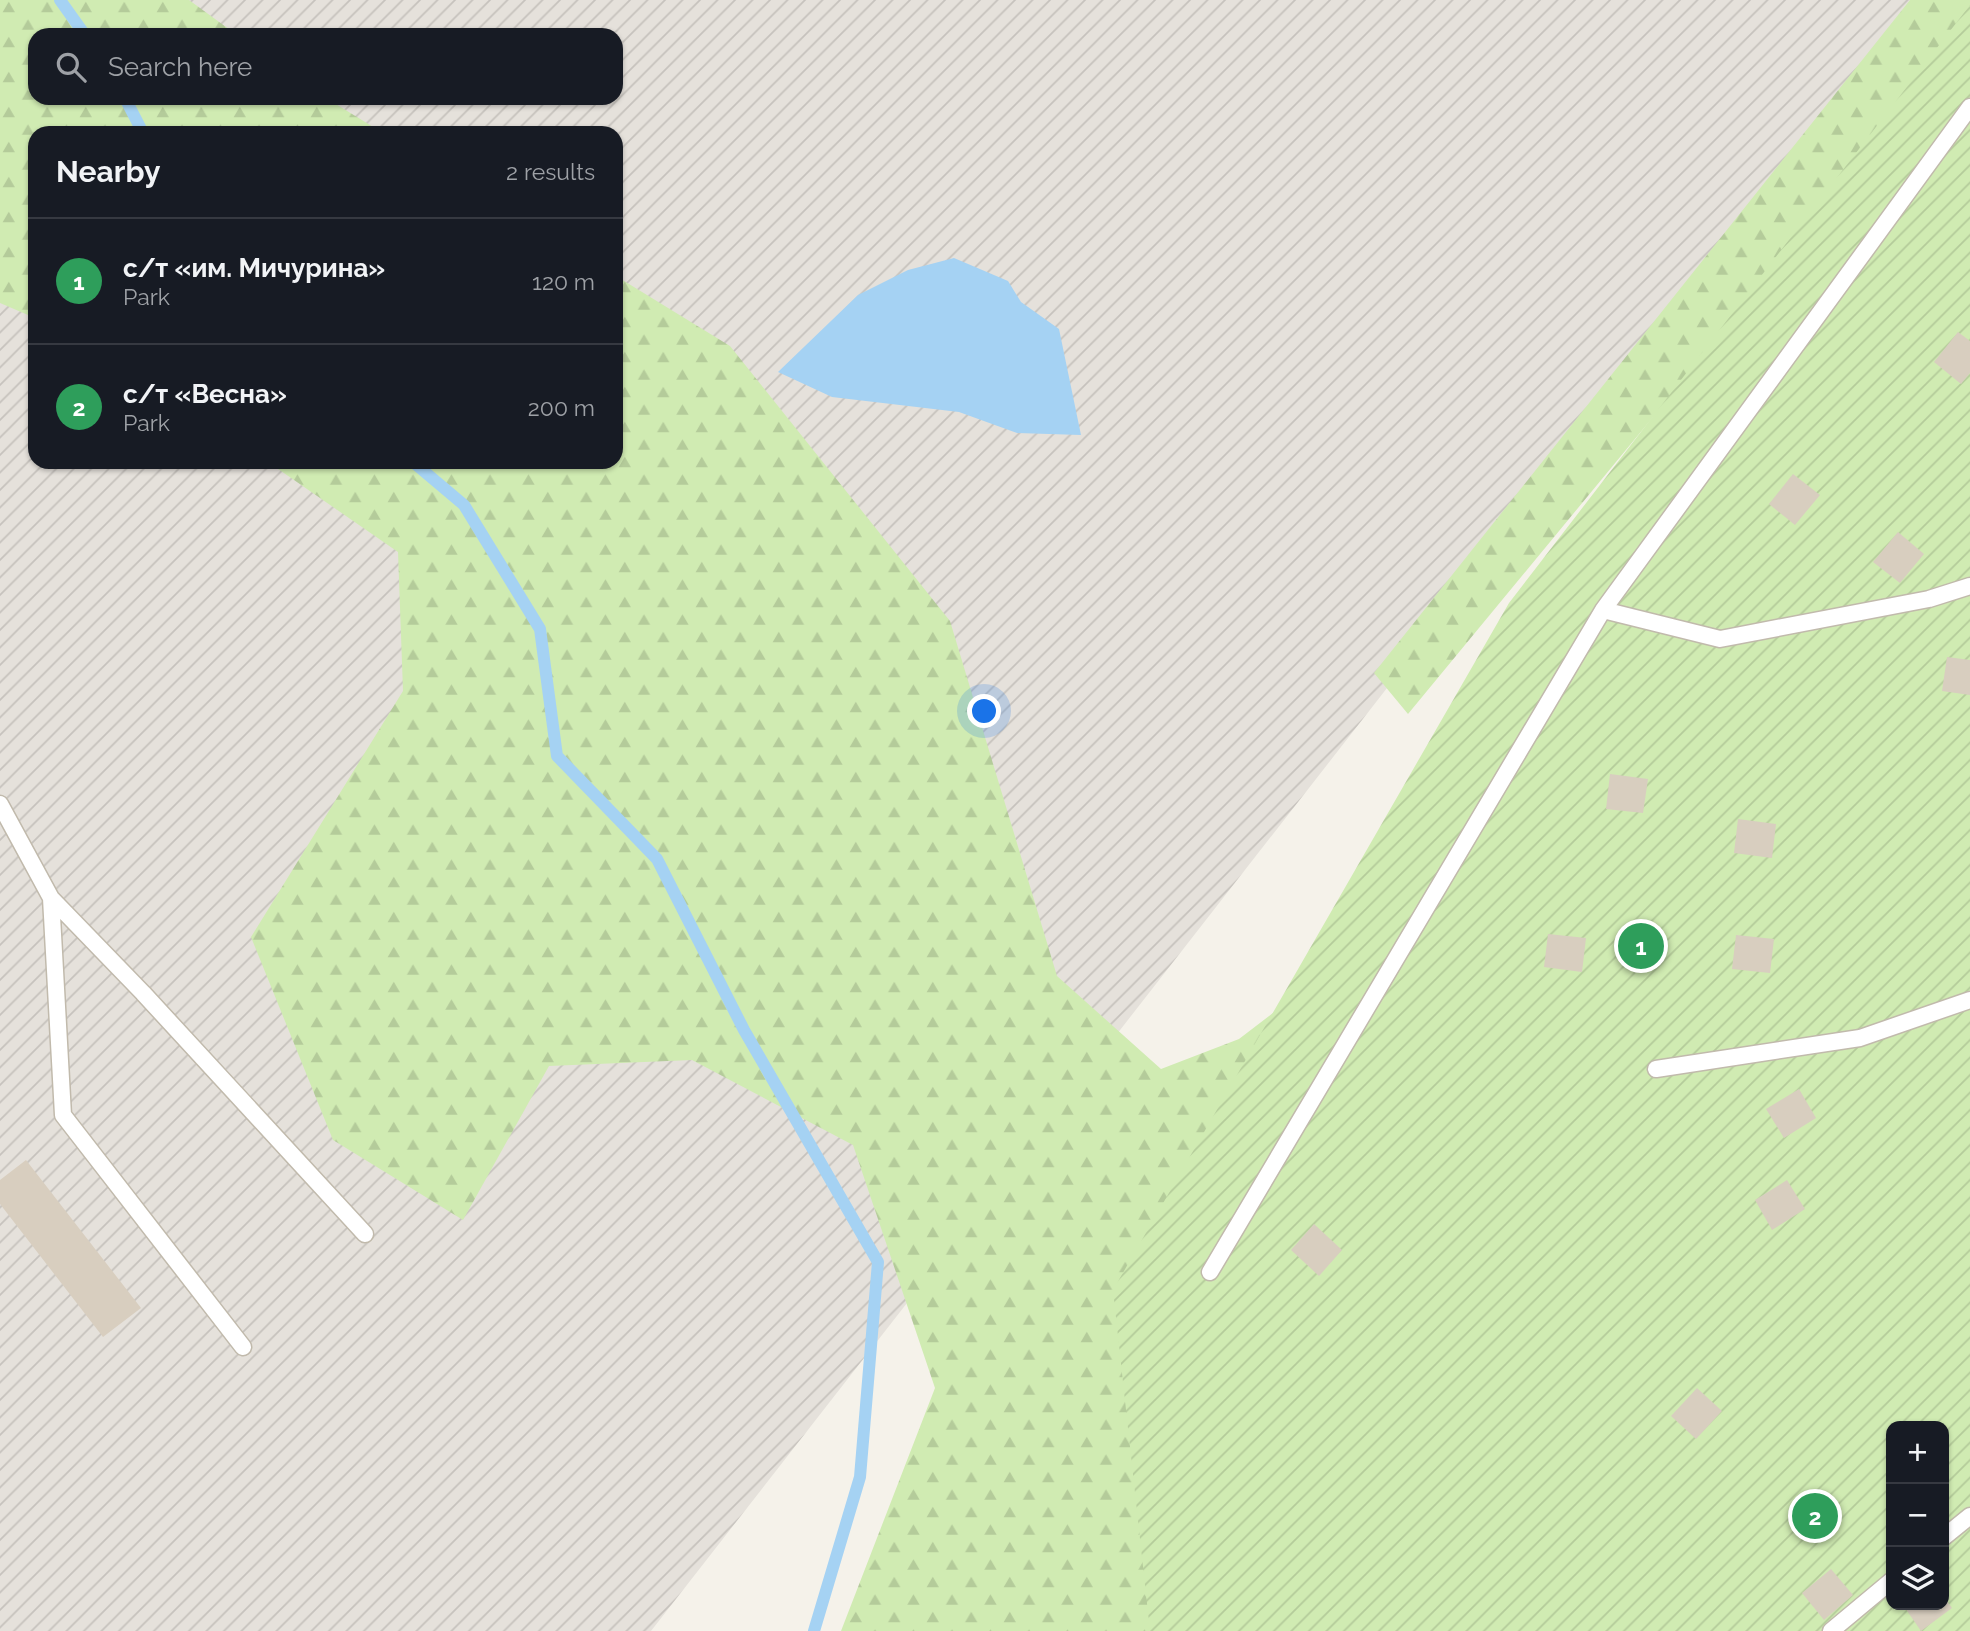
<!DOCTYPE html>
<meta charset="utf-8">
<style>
:root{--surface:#171b24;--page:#242831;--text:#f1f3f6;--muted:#9ea1a6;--line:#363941;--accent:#0b8043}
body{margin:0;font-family:Raleway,sans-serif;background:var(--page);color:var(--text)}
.controls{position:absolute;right:21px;bottom:21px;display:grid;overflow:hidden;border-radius:14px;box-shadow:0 2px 5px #0004}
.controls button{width:63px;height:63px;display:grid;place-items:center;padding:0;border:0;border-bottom:2px solid var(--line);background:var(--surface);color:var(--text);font:35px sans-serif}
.you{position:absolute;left:985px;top:712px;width:24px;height:24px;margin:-18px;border:5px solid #fff;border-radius:50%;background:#1a73e8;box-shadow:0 0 0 10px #1a73e833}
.badge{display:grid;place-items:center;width:46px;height:46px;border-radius:50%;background:var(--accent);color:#fff;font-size:23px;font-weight:700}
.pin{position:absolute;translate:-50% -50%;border:4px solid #fff;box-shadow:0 2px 7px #0006}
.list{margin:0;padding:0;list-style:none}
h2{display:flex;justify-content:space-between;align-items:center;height:91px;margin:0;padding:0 28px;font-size:30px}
h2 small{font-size:23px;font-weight:400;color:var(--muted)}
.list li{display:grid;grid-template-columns:46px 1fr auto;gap:21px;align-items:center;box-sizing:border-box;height:126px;padding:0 28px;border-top:2px solid var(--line)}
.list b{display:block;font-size:26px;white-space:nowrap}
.list p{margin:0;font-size:23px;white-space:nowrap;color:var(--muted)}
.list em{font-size:23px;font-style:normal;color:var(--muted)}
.icon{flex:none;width:38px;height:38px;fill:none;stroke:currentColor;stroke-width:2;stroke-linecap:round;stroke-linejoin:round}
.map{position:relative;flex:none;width:1970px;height:1631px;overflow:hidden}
.search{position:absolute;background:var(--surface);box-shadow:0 2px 5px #0004;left:28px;top:28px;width:595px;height:77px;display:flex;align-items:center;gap:18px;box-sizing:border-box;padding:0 24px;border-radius:21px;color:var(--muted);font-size:26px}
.panel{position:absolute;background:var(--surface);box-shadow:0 2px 5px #0004;left:28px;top:126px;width:595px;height:343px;border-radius:21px}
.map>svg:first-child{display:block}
</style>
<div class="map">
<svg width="1970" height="1631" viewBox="0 0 1970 1631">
<defs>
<pattern id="industrial-furrows" width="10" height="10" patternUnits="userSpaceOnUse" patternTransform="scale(1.75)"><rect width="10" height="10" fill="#e5e1db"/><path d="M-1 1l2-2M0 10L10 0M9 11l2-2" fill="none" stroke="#c6c2bd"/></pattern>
<pattern id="forest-firs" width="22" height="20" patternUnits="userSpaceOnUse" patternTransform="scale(1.75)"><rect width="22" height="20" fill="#d0ebb2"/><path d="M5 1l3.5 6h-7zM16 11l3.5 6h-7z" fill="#b4cb9a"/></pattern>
<pattern id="garden-furrows" width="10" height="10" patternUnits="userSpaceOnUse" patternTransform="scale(1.75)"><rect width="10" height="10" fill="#d0ebb2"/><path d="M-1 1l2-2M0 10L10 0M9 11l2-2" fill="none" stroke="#b4cb9a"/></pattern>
</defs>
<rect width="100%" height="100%" fill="#f5f2ea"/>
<!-- industrial -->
<path fill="url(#industrial-furrows)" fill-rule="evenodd" d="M0,0H1924L651,1631H0ZM35,35H616V98H35ZM35,133H616V462H35Z"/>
<!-- forest -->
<path fill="url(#forest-firs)" d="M0,0H189L237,35H35V98H326L383,133H35V318L0,303Z
M1910,0H1970V33L1408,714L1374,673Z
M616,276L730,346L950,621L1057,976L1161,1069L1239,1039L1358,948L1501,1631H841L935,1388L853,1145L692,1060L549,1066L463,1220L333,1140L251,937L403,691L398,552L268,462H616Z"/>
<!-- garden -->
<path fill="url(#garden-furrows)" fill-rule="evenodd" d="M1970,5V1631H1150L1113,1290L1509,603ZM1891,1426H1944V1605H1891Z"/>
<!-- water -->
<path fill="#a5d2f3" d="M954,258L1008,281L1021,302L1059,329L1081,435L1017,433L959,412L832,397L778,372L858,295L908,270Z"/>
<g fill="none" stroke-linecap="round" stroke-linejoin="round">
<!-- stream -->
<path stroke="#a5d2f3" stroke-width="12" d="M60,0L85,35
M125,98L143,133
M413,462L464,505L540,629L557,756L657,859L744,1030L878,1262L860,1477L814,1631"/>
</g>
<!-- building -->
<path fill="#d8cebf" d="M1958,332L1970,341V373L1961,384L1934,362Z
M1793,474L1820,495L1795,525L1769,504Z
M1898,532L1924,554L1900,583L1873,562Z
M1947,657L1970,660V695L1942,691Z
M1610,774L1648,779L1643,813L1606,809Z
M1738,819L1776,824L1772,858L1734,853Z
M1548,934L1586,938L1582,972L1544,967Z
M1736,935L1774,939L1770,973L1732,969Z
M1799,1089L1816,1118L1784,1138L1766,1109Z
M26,1160L141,1308L103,1337L0,1204V1180Z
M1787,1180L1805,1209L1772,1230L1755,1200Z
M1314,1224L1342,1250L1319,1276L1291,1250Z
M1697,1388L1722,1411L1696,1439L1671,1416Z
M1831,1569L1853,1595L1824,1620L1802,1593Z
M1944,1597L1952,1608L1921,1631L1903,1605H1944Z"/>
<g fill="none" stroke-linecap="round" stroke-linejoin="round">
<!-- service casing -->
<g stroke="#c1baac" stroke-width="19">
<path id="service" d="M1603,610L1720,639L1929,599L1970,586
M0,804L51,898L63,1115L243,1347
M51,898L143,993L365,1234
M1656,1069L1860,1038L1970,1000
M1210,1272L1603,610L1970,107
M1944,1537L1970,1516
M1831,1631L1891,1581"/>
</g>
<!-- service -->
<use href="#service" stroke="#fff" stroke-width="16"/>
</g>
</svg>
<div class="controls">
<button>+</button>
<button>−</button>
<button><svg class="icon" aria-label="layers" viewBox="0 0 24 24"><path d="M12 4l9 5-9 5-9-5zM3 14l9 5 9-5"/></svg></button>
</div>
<div class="you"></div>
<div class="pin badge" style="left:1641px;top:946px;background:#2e9e5b">1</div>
<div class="pin badge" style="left:1815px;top:1516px;background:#2e9e5b">2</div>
<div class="search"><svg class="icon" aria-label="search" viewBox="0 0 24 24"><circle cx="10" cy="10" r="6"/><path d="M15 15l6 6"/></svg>Search here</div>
<section class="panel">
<h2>Nearby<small>2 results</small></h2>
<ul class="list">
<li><span class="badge" style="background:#2e9e5b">1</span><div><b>с/т «им. Мичурина»</b><p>Park</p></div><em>120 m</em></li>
<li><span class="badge" style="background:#2e9e5b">2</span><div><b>с/т «Весна»</b><p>Park</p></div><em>200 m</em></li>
</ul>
</section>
</div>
